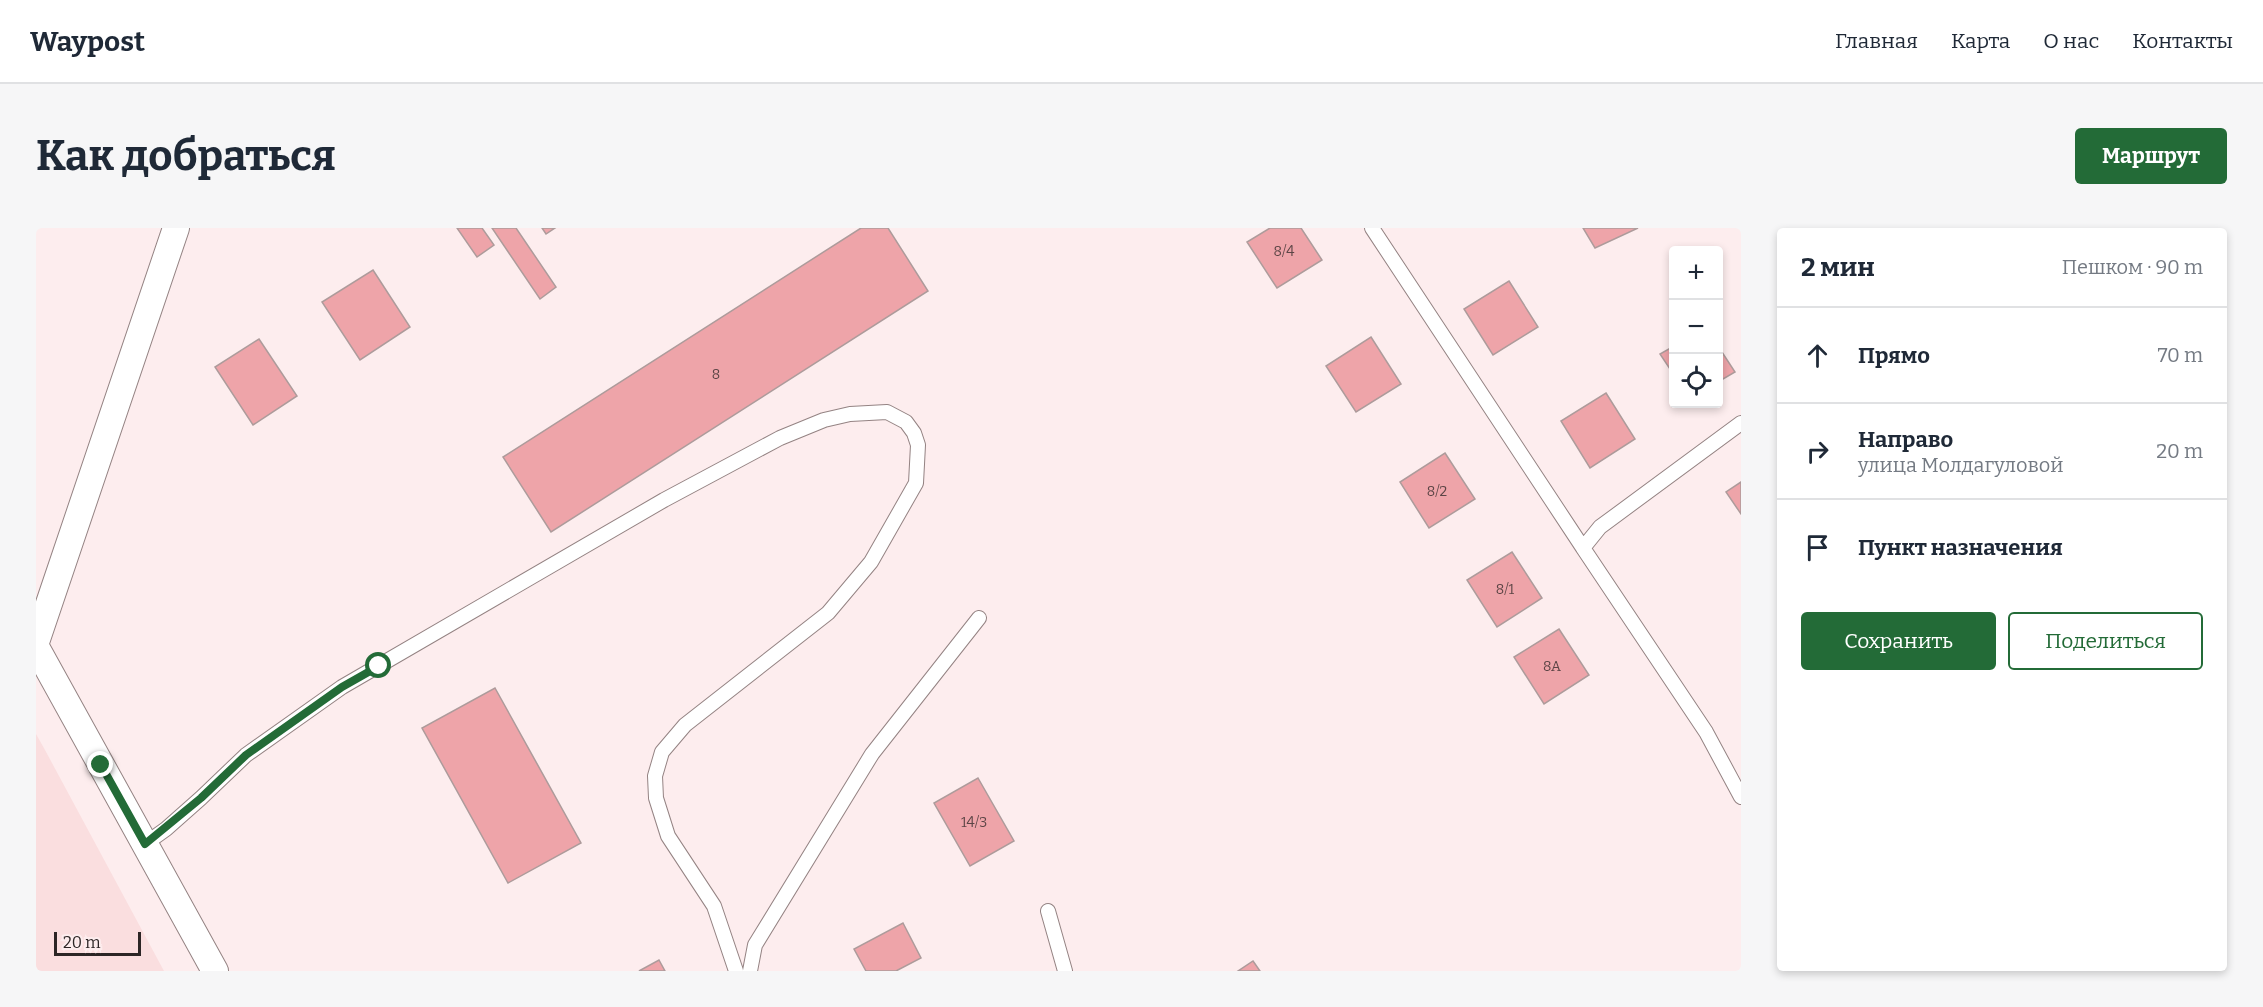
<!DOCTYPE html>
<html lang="ru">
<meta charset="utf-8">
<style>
:root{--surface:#fff;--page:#f6f6f7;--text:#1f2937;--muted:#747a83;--line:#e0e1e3;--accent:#236b37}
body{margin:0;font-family:Bitter,serif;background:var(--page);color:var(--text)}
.controls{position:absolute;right:18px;top:18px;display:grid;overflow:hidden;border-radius:6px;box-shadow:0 3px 9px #0003}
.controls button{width:54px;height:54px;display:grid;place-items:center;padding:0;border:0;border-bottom:2px solid var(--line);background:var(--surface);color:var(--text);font:30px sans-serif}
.scale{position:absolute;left:18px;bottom:15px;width:87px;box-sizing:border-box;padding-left:6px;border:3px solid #2c2525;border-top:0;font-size:16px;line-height:21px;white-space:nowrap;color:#2c2525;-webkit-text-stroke:4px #fdedee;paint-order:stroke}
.stop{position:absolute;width:18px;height:18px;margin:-14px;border:4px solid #236b37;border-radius:50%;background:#fff}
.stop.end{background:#236b37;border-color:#fff;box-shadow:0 2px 6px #0008}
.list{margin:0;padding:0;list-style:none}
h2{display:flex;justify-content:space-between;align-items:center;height:78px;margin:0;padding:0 24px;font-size:26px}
h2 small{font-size:20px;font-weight:400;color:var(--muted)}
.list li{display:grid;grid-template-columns:39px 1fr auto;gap:18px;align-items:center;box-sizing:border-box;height:96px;padding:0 24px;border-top:2px solid var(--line)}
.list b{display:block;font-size:22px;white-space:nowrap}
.list p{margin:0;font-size:20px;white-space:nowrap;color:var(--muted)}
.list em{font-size:20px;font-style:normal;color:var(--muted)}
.actions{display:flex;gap:12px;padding:18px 24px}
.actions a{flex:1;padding:14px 0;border:2px solid var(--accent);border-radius:6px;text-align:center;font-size:21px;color:var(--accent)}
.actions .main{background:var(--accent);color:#fff}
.icon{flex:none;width:33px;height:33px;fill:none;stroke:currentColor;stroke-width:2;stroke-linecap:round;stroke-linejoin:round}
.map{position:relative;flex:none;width:1705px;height:743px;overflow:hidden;border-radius:6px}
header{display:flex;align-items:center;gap:36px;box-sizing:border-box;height:84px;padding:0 30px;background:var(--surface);border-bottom:2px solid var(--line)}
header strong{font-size:28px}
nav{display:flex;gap:33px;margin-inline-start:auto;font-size:21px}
.intro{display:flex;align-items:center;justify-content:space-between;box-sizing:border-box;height:144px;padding:0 36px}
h1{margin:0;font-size:42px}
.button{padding:15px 27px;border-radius:6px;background:var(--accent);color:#fff;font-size:21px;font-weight:700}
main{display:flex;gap:36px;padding:0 36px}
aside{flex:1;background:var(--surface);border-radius:6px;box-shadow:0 3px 9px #0003}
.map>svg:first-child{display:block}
</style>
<header>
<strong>Waypost</strong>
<nav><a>Главная</a><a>Карта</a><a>О нас</a><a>Контакты</a></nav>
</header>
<div class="intro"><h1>Как добраться</h1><a class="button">Маршрут</a></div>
<main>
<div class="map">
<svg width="1705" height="743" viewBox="0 0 1705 743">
<rect width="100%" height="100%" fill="#fdedee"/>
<!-- built -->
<path fill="#fadedf" d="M0,506L9,522L128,743H0Z"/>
<!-- building -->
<path fill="#eea4a9" stroke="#ad9b9b" stroke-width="1.5" d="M421,0H446L458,17L441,29Z
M456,0H480L520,59L504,71Z
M506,0H519L510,6Z
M825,0H852L892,63L515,304L467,229Z
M1234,0H1265L1286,32L1241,60L1211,14Z
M1547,0H1602L1559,20Z
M337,42L374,99L324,132L286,74Z
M1473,53L1502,99L1457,127L1428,81Z
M1335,109L1365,156L1320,184L1290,138Z
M223,111L261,168L217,197L179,139Z
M1638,118V147L1624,126Z
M1682,118L1699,144L1682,154Z
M1570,165L1599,211L1554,240L1525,193Z
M1409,225L1439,271L1393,300L1364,254Z
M1705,254V286L1690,264Z
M1476,324L1506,370L1461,399L1431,352Z
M1523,401L1553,447L1508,476L1478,429Z
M459,460L545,615L472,655L386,500Z
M942,550L978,613L934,638L898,575Z
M867,695L885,730L860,743H830L818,721Z
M623,732L629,743H603Z
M1217,733L1224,743H1202Z"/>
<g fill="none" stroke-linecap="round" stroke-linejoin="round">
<!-- lane casing -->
<g stroke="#948383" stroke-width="16">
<path id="lane" d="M1336,0L1547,320
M1705,195L1564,299L1547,320L1670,504L1705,569
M109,616L130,601L165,570L210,527L306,459L628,272L744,210L788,192L814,186L851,184L870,194L878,205L882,217L880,255L835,334L792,385L649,497L626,524L619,548L620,570L632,608L678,678L700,743
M1012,683L1029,743
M714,743L719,717L836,526L943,390"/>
</g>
<!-- street casing -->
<g stroke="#948383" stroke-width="28">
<path id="street" d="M0,414L140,0
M0,419L179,743"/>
</g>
<!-- lane -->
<use href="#lane" stroke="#fff" stroke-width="14"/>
<!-- street -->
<use href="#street" stroke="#fff" stroke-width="26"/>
</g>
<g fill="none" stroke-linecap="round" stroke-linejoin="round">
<!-- route -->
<path stroke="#236b37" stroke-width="8" d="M65,537L109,616L165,570L210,527L306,459L343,438"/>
</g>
<g text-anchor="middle" stroke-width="6" stroke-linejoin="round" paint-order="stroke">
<!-- number labels -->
<g font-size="14" fill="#5c4546">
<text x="1248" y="28">8/4</text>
<text x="680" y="151">8</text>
<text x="1401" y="268">8/2</text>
<text x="1469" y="366">8/1</text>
<text x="1516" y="443">8А</text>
<text x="938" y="599">14/3</text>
</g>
</g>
</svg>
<div class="controls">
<button>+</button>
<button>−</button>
<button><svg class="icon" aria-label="locate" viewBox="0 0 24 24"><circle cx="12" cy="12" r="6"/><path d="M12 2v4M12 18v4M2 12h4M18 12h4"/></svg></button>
</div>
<div class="scale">20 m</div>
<div class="stop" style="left:343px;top:438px"></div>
<div class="stop end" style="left:65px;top:537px"></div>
</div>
<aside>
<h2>2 мин<small>Пешком · 90 m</small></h2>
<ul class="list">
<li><svg class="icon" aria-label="ahead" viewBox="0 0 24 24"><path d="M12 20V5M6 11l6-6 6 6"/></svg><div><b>Прямо</b></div><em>70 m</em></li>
<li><svg class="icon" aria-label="right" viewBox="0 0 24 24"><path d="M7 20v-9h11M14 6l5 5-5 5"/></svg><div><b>Направо</b><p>улица Молдагуловой</p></div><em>20 m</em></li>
<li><svg class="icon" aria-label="arrive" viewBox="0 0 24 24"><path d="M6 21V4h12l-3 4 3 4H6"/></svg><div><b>Пункт назначения</b></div></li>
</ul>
<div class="actions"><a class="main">Сохранить</a><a>Поделиться</a></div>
</aside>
</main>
